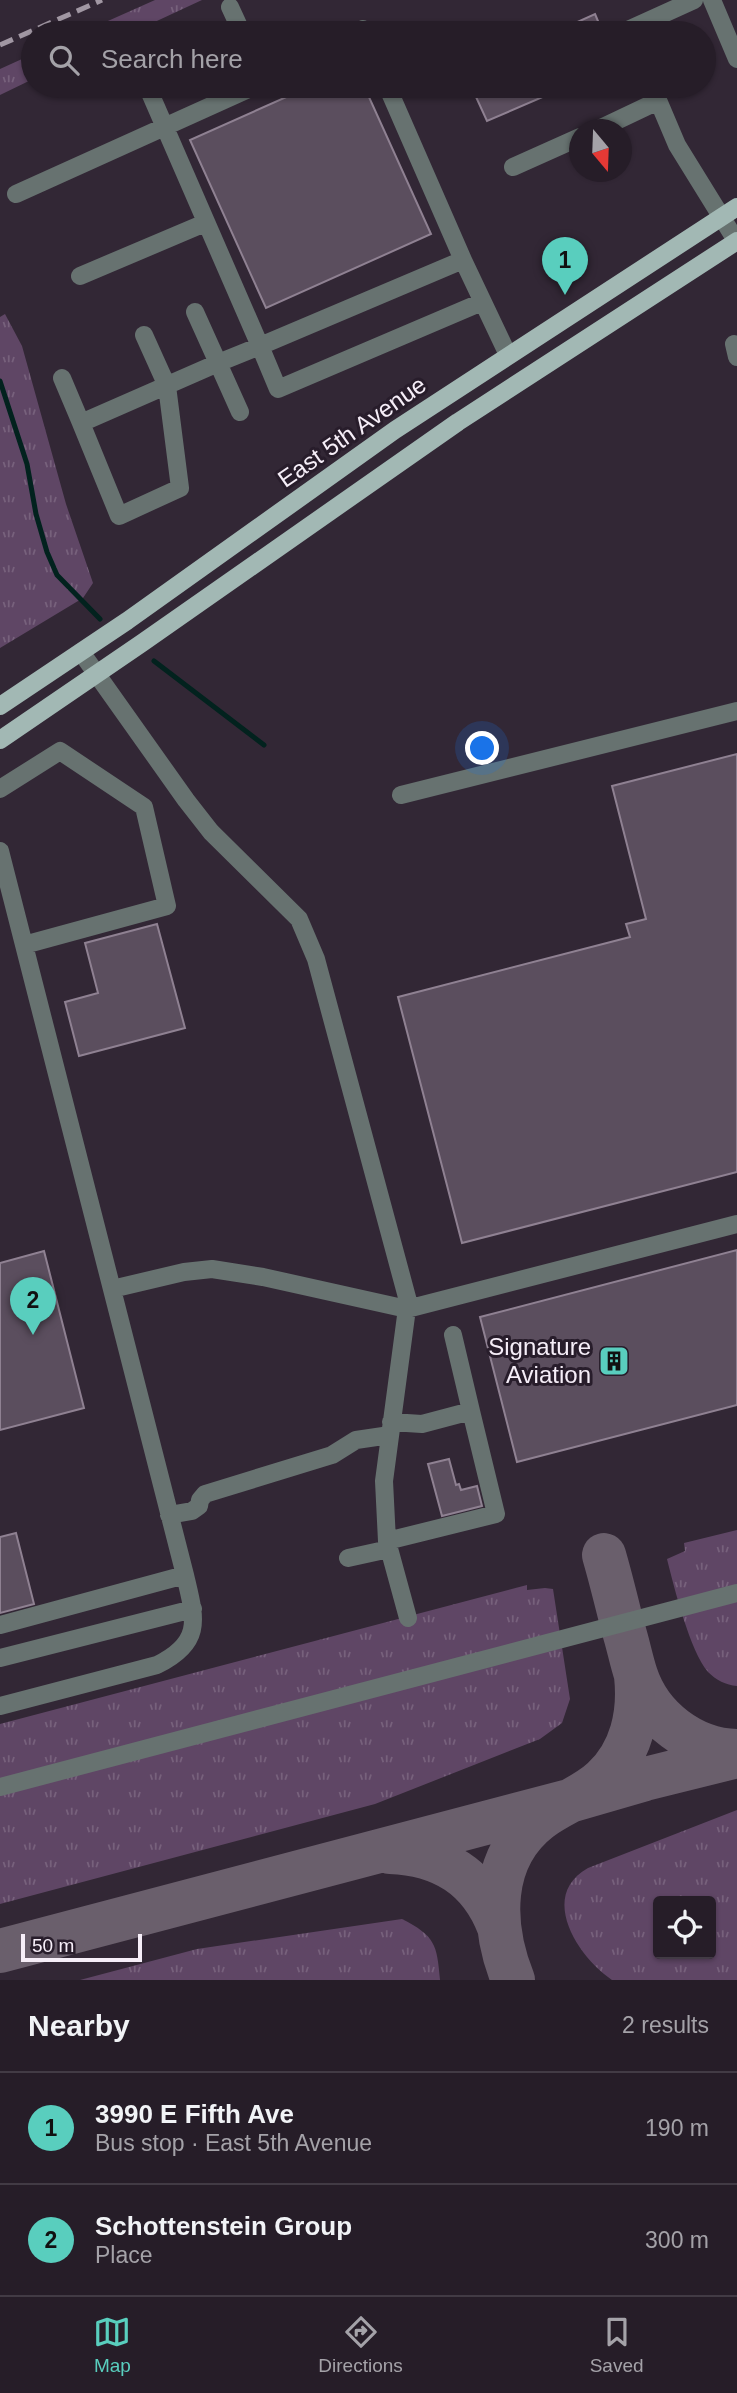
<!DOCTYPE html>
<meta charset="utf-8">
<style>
:root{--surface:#261d28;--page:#2e2630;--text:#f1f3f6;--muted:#a4a2a8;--line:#423b45;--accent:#59cebe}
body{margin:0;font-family:Helvetica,sans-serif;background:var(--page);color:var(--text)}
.controls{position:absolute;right:21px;bottom:21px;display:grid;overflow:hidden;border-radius:7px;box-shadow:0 2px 5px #0004}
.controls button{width:63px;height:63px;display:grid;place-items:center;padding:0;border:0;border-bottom:2px solid var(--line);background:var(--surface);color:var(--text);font:35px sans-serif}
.compass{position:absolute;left:569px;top:119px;width:63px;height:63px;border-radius:50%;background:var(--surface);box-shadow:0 2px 5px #0004;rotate:161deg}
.scale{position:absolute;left:21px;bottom:18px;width:121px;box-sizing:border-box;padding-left:7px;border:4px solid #f6eef8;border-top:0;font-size:19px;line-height:24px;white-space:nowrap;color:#f6eef8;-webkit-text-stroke:5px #281d2b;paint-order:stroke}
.you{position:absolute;left:483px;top:749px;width:24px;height:24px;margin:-18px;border:5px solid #fff;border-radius:50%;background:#1a73e8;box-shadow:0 0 0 10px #1a73e833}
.badge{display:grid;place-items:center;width:46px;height:46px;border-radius:50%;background:var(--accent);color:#111;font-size:23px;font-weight:700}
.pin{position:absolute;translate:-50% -58px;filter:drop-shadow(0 2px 4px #0008)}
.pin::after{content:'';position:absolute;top:37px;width:24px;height:21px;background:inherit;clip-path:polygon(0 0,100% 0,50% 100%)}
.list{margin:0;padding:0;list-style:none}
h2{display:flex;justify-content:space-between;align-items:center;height:91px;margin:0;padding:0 28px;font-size:30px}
h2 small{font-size:23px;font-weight:400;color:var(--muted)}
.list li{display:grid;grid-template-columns:46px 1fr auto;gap:21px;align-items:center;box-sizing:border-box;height:112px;padding:0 28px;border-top:2px solid var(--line)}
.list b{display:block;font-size:26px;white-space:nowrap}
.list p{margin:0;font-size:23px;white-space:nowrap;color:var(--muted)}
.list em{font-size:23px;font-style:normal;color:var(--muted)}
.icon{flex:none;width:38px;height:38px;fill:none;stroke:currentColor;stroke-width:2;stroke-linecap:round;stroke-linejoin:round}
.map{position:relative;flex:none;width:737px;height:1980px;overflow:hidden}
.search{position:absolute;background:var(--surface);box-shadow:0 2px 5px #0004;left:21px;right:21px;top:21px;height:77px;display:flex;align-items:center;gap:18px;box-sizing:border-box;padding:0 24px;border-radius:38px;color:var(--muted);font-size:26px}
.sheet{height:315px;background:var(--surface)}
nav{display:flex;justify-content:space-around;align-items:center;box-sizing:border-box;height:98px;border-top:2px solid var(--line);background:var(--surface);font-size:19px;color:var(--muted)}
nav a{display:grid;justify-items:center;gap:4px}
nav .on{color:var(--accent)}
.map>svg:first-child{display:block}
</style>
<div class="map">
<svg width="737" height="1980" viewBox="0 0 737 1980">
<defs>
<pattern id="grass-tufts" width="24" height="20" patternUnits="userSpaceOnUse" patternTransform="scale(1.75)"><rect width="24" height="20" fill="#5f4665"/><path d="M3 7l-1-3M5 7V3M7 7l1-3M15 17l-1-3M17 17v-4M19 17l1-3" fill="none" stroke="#77617c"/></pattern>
</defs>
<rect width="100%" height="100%" fill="#322735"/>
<!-- grass -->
<path fill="url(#grass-tufts)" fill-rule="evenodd" d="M155,0H202L131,33H81Z
M33,54V79L0,95V69Z
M5,314L22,346L66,504L93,583L83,598L0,648V317Z
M737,1530V1686C726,1685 716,1680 708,1672C690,1651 674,1587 667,1559L685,1551L684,1543Z
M527,1585V1590L545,1588L553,1589L570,1699L562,1723L540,1739L375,1804L0,1904V1724Z
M737,1810V1980H612C578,1957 538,1896 588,1868ZM658,1901H711V1954H658Z
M402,1919C435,1936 437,1944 440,1980H80L197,1949Z"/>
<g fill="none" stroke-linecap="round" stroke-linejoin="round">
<!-- stream -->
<path stroke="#02221e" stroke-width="5" d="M0,381L27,464L36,514L47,552L57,575L100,619
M154,661L264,745"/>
<!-- taxiway -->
<path stroke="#6a5f6c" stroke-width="44" d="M604,1555C611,1579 617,1604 623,1628C628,1643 631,1660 636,1675C650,1718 692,1750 737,1751
M390,1852C442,1854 480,1877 499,1927
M0,1951L569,1801L645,1779L737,1756
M513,1980C491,1925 489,1858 540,1819C560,1804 585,1796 603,1779C632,1752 640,1713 636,1676"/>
</g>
<!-- building -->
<path fill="#5b4e5e" stroke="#8f8192" stroke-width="2" d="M595,14L603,33H553Z
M311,86H364L431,234L266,308L190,140Z
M471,86H541L545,96L487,121Z
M737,754V1172L462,1243L398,997L630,937L626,924L646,919L612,786Z
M157,924L185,1028L79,1056L65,1002L98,993L85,943Z
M737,1250V1405L517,1462L480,1317Z
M44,1251L84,1408L0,1430V1263Z
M449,1459L456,1485L459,1484L461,1490L477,1486L482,1506L442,1516L428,1464Z
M16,1533L34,1604L0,1613V1537Z"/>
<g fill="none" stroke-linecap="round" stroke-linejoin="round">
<!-- minor -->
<path stroke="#677270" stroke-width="18" d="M712,0L737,59
M230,7L242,33
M363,29L365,33
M629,33L628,30L694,0
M147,86L260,346L218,363L240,412
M387,86L463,260L508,355
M652,86L677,145L737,242
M597,130L658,101
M513,167L580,137
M16,194L255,86
M463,260L260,346L278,389L482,302
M80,276L205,223
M734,344L737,357
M62,378L81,423L218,363L195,312
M81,423L119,516L180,488L167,386L144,335
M81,652L186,800L211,832L299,919L316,959L408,1301L384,1481L387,1541L408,1618
M0,789L60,751L144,807L167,906L24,945
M401,795L737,711
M0,851L185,1575C195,1618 204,1642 157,1665L0,1706
M112,1289L184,1272L212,1269L263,1277L407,1309L737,1224
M391,1422L422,1424L471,1411L453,1335
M169,1515L192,1511L199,1506L200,1500L205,1494L332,1455L356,1440L390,1435
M387,1541L496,1514L471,1411
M348,1558L389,1549
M0,1625L185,1575
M0,1658L193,1609
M0,1787L737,1593"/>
<!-- major -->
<path stroke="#a2b8b4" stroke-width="18" d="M0,706L127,621L395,430L737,207
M0,740L142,643L458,422L737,241"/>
<!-- rail -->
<path stroke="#a197a3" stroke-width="5" stroke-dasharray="14 7" stroke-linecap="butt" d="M0,45L102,0"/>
</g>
<!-- icons -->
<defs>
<g id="building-square" transform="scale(1.575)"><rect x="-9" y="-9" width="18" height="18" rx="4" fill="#59cebe" stroke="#281d2b"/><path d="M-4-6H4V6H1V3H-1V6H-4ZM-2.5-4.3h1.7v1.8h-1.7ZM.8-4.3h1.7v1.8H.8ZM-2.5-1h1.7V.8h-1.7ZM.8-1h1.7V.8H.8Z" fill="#111"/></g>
</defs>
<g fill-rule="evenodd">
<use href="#building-square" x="614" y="1361"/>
</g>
<g text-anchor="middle" stroke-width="6" stroke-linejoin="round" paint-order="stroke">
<!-- street labels -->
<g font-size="24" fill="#f6eef8" stroke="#281d2b">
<text transform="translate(352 432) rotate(-35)" y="8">East 5th Avenue</text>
</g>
<!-- poi labels -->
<g font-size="24" fill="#f6eef8" stroke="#281d2b" text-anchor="end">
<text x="591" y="1355">Signature<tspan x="591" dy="28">Aviation</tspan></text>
</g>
</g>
</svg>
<div class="controls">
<button><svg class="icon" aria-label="locate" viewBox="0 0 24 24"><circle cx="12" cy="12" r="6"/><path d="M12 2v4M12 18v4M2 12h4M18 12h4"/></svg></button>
</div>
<svg class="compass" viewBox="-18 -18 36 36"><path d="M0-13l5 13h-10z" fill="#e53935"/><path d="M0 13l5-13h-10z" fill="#a4a2a8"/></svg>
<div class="scale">50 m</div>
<div class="you"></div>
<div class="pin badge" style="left:565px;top:295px">1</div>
<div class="pin badge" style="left:33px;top:1335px">2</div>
<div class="search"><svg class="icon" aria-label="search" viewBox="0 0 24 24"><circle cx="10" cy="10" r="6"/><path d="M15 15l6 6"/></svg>Search here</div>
</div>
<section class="sheet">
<h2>Nearby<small>2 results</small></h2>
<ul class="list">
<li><span class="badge">1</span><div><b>3990 E Fifth Ave</b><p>Bus stop · East 5th Avenue</p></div><em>190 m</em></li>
<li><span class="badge">2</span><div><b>Schottenstein Group</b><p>Place</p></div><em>300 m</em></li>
</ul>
</section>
<nav>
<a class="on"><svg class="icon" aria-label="map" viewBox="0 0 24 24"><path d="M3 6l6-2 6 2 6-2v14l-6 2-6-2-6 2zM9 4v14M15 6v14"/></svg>Map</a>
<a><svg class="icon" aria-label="directions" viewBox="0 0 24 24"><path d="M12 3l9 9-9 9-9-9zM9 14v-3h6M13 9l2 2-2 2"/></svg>Directions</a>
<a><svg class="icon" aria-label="saved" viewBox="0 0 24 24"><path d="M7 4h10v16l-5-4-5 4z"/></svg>Saved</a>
</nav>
